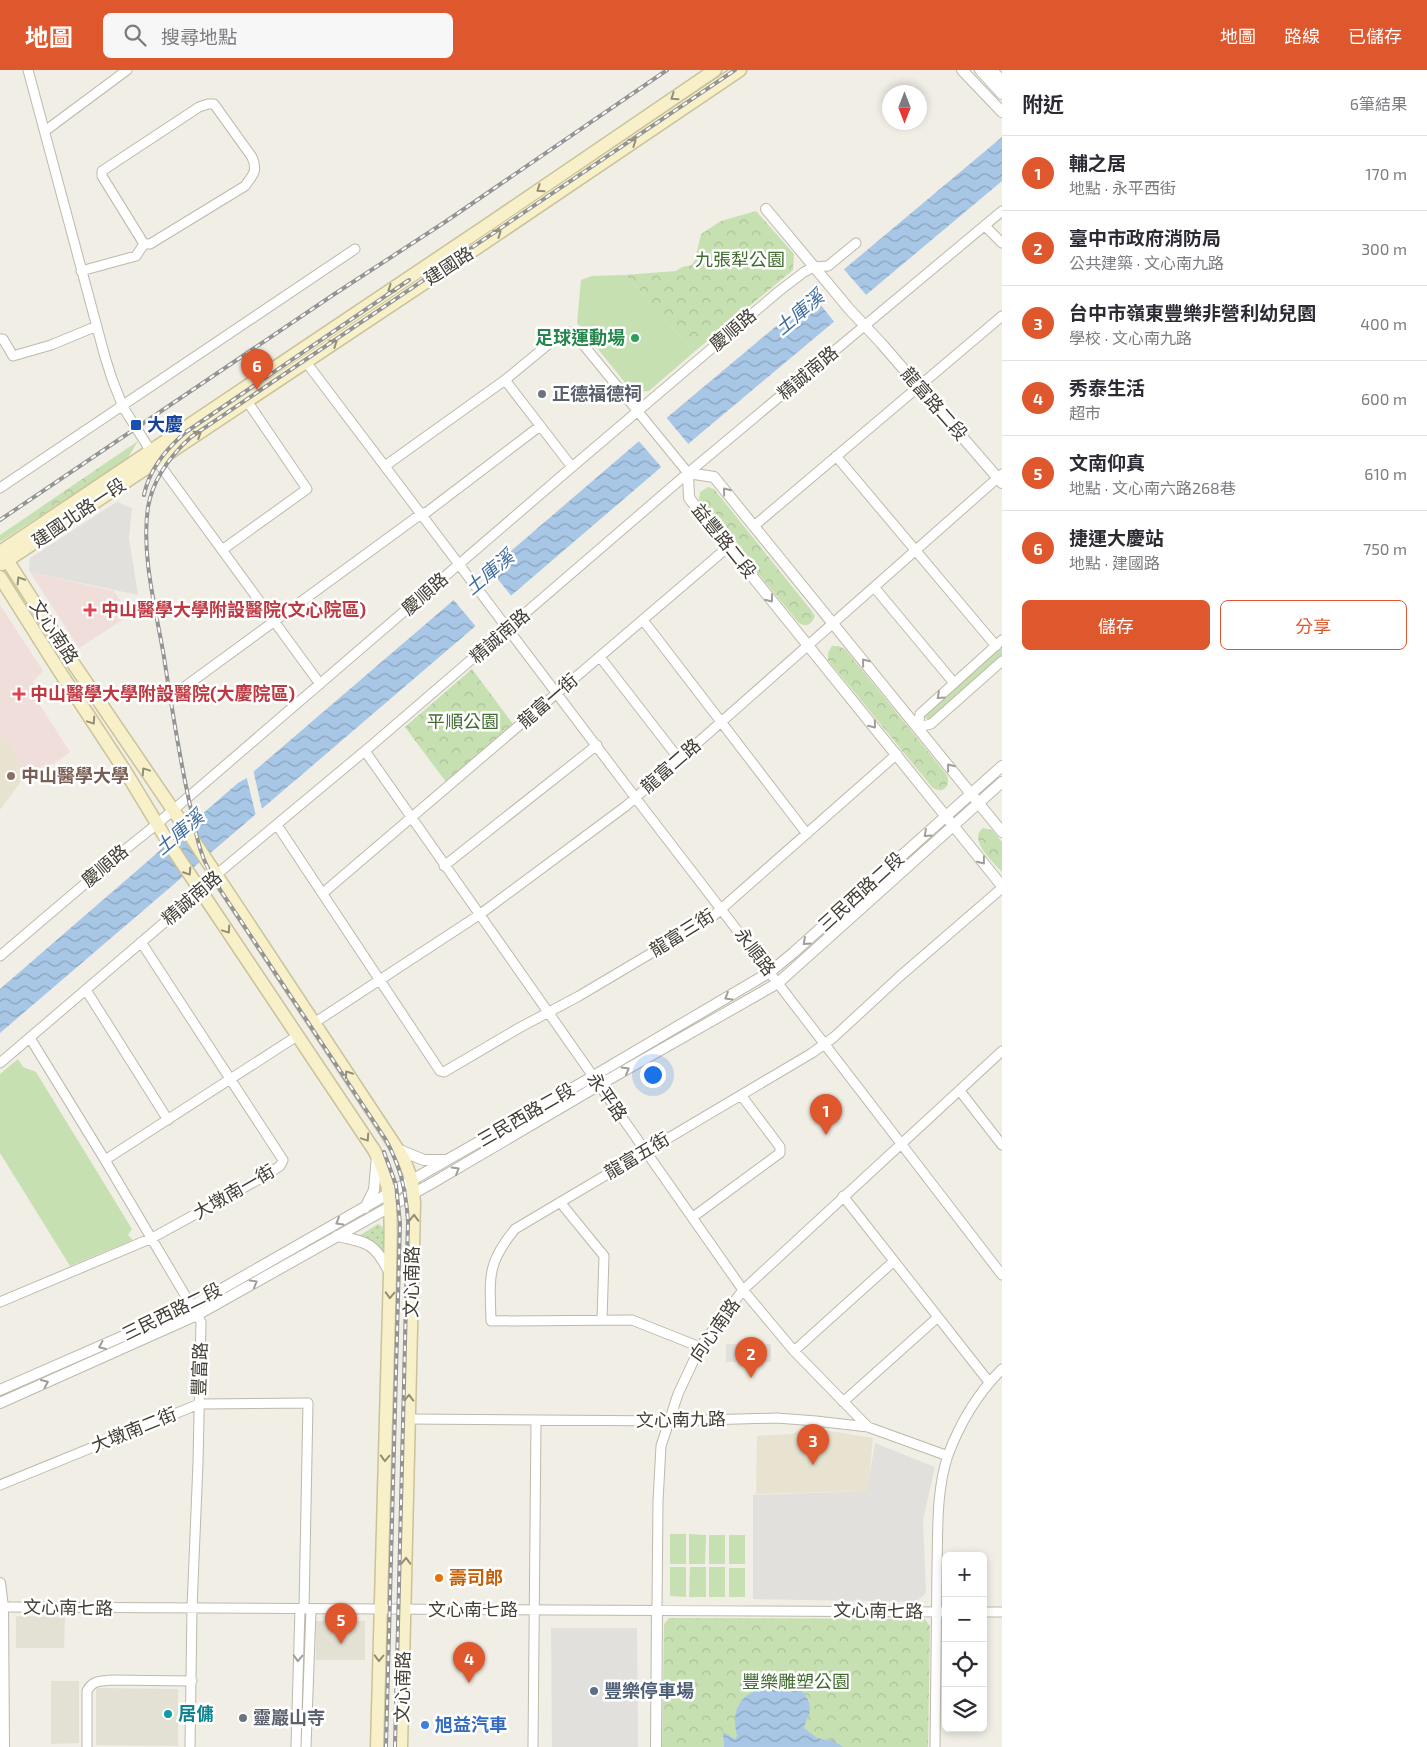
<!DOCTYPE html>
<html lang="zh-TW">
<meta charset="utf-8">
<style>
:root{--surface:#fff;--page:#f7f7f7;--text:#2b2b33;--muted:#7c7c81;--line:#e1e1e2;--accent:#df572d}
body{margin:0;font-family:"Exo 2","Noto Sans TC",sans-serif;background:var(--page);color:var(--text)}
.controls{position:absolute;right:15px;bottom:15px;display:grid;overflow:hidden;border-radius:8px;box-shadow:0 2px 8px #0003}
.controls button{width:45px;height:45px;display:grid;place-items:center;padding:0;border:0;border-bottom:1px solid var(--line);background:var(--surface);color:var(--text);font:25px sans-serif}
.compass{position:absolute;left:882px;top:15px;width:45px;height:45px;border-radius:50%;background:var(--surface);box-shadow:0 2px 8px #0003;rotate:180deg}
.you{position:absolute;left:652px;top:1004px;width:18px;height:18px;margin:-12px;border:4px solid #fff;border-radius:50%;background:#1a73e8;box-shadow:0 0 0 8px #1a73e833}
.badge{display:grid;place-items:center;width:32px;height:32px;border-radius:50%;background:var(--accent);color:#fff;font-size:16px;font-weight:700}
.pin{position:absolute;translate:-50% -41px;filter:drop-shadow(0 1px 2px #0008)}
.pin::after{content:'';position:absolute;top:26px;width:18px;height:15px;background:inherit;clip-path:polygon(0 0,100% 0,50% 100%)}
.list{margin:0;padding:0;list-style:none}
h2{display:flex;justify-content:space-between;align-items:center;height:65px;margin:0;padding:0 20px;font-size:21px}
h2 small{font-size:16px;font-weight:400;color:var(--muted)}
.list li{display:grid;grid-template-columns:32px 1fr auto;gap:15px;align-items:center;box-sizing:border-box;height:75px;padding:0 20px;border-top:1px solid var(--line)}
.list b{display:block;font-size:19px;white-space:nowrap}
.list p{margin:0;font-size:16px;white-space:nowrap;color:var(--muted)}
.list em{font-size:16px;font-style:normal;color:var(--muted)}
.actions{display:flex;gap:10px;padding:15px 20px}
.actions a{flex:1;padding:11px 0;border:1px solid var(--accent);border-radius:8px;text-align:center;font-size:18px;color:var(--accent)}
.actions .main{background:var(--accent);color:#fff}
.icon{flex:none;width:28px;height:28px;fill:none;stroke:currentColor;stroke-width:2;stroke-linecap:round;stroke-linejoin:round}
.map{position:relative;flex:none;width:1002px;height:1677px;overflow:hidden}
header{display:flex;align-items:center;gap:30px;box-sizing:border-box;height:70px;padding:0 25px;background:var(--accent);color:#fff}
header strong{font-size:24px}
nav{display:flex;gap:28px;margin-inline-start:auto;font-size:18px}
.search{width:350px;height:45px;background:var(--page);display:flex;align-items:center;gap:12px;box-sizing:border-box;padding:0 18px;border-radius:8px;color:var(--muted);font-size:19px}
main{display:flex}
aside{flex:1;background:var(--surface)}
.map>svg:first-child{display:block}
</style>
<header>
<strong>地圖</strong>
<div class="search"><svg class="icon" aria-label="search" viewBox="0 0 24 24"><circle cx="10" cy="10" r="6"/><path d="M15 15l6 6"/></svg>搜尋地點</div>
<nav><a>地圖</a><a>路線</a><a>已儲存</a></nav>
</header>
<main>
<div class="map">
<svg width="1002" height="1677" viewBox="0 0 1002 1677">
<defs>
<pattern id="grass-dots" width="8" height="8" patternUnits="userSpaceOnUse" patternTransform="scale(1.25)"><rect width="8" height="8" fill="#c7e0b2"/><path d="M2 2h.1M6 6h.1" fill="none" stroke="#acc19a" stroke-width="1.8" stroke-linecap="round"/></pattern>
<pattern id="forest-crowns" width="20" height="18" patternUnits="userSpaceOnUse" patternTransform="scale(1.25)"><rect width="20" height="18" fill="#c7e0b2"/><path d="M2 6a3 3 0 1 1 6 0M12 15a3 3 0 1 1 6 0" fill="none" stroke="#acc19a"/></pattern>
<pattern id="water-waves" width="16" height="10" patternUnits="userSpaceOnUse" patternTransform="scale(1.25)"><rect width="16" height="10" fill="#a8c7e6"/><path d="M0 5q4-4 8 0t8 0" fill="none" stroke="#8aa3bb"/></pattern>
</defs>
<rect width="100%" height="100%" fill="#f0eee5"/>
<!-- residential -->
<path fill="#e3e0d4" d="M16,1546L65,1547L64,1578H16Z
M316,1551H365V1590H316Z
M51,1611H79V1673L51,1674Z
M96,1618L178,1619V1676L96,1675Z"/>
<!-- education -->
<path fill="#e8e3d1" d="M11,669L20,703L23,709L0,740V672Z
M805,1357L873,1368L868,1421L756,1424L757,1366L792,1364Z"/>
<!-- medical -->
<path fill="#f0deda" d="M30,502L114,521L130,545L79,578Z
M0,535L43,601L33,611L41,637L70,682L53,694L20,703L11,670L0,672Z"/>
<!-- grass -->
<path fill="url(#grass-dots)" d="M378,1154L382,1156L384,1161V1180L382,1182L359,1166Z"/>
<!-- forest -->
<path fill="url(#forest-crowns)" d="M756,141L794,184L793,200L694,282L625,205L676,201L682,197L692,195L695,190L701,164L721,151Z
M138,371L127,389L0,472V465Z
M708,417L714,419L811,540L815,546C812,555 805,558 798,552L701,434L699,430L700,422Z
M1002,575V588L931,650H927L924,645Z
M832,576H838L845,579L947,705C951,717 942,725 932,717L828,590V583Z
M472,599L513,654L446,712L405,657Z
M983,758L992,760L1002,772V802C994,793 967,769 983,758Z
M669,1548L925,1549L930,1556L928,1677H662L664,1554Z"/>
<!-- garden -->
<path fill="#c7e0b2" d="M625,205L694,282L649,321L636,322L631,320L577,253L581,210L592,206Z
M18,989L23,997L36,1002L132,1159L128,1165L133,1170L70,1196L0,1083V1004Z
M670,1464H686V1494H670Z
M689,1464L706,1465L705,1494H689Z
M709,1465H725V1494H709Z
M729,1465H745V1494H729Z
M670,1497H686V1527L670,1526Z
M690,1497H706V1527H689Z
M709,1497H725V1527H709Z
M729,1498H745V1527H729Z"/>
<!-- parking -->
<path fill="#e1e0dd" d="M118,431L121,434L132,438L129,468L138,525L30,502L29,500L30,488Z
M726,1274H771V1292H726Z
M875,1373L935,1397L923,1450L926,1523L916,1532L753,1529V1425L867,1421Z
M551,1558H637L638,1677H552Z"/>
<!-- water -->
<path fill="url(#water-waves)" d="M1002,67V111L694,369L0,963V919L238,713L245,709L645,366Z
M775,1612C791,1613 809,1620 810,1639C810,1645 805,1652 804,1658L817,1668L834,1671L843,1677H724L723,1662L735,1669L737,1666C729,1631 747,1622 775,1612Z"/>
<!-- pier -->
<path fill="#f0eee5" d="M842,197L868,227L836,254L811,223Z
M665,346L690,376L663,399L637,369Z
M488,497L513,528L478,559L452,528Z
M253,699L262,739L263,740L256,746L246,705Z"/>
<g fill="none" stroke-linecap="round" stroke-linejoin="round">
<!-- minor casing -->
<g stroke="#bdb9ac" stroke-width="11">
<path id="minor" d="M28,0L105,287L112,309L123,337L157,391L320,614
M45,61L127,0
M985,156L1002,173
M81,201L136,186L144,174L102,106V101L199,37L208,34H214L252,87C258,102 253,104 245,116L150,174H144
M0,269H3L13,286L51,275L97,256
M306,292L644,739L1002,1205
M836,386L996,576
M385,396L505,310
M572,397L505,310L562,263L573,262L688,403
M0,418L355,179
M754,456L1002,246
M222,480L307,419L247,331
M874,517L954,613
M643,550L807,764
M1002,570L920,644L918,657L931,654L1002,591
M600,587L679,689
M179,621L421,444L427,442L540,356
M365,681L743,1220L794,1281L868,1357
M277,755L440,1001L444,1002L519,958L579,926L712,847L897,684
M444,796L597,675
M323,823L728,477
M0,886L127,778L157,754L572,397L778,222L804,202L814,197L828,196L856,173
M86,920L168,1050
M314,953L479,845L626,736L1002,404
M30,968L105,1090L201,1252L198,1393L192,1538L190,1677
M0,993L193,828L200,820L216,805L372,675L688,403L1002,141
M960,1021L1002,1075
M105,1090L297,966
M843,1126L989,1312
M560,1132L604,1186L602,1250
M693,1147L780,1083V1077L741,1025
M0,1232L152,1168L265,1106L280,1096L283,1090L141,872
M700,1277L632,1250L491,1251C490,1208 486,1194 515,1159L812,983L834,967L899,907L1002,818
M794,1281L894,1191
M843,1332L938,1247
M409,1349L670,1351L777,1348L816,1351L868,1357L948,1386
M0,1415L199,1334L308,1333L304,1539
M0,1537L946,1542
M657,1539L658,1431L661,1376L678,1324L700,1277L743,1220L1002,981
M983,1542H1002
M87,1677V1621C92,1611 99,1611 111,1610L192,1611
M296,1677L300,1539
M306,1677L311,1540
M533,1677L536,1351
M935,1677C936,1617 936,1558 937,1498C938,1461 936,1421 948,1385C960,1353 978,1323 1002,1299"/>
</g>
<!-- tertiary casing -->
<g stroke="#bdb9ac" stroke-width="12">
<path id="tertiary" d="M962,0L1002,42
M980,0L1002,24
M992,0L1002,11
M766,139L850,240L881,273L1002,413
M1002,762L714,407L688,403L689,428L1002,816
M397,1079L424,1090H447
M365,1138L374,1120L377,1086
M337,1166C369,1172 375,1174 390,1203
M0,1320L192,1236L585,1011L770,902L793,883L1002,696
M0,1333L197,1245L434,1112L606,1011L778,913L1002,712
M0,1513L3,1537L4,1677
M656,1677L657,1539"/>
</g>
<!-- secondary casing -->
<g stroke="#cac29a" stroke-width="15">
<path id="secondary" d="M0,482L486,156L715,0
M0,485L7,490L71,590L184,756L404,1089L412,1111L414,1133L401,1677
M2,494L456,192L740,0
M0,507L58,599L127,704L168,772L374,1080C396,1117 390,1163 390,1203L377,1677"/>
</g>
<!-- minor -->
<use href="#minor" stroke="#fff" stroke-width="9"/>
<!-- tertiary -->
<use href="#tertiary" stroke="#fff" stroke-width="10"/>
<!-- secondary -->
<use href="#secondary" stroke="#f7f0c8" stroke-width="12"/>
<!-- rail casing -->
<g stroke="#949494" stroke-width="4">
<path id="rail" d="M144,425C149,400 167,378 186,362L409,210
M0,450L333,225L445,152L667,0
M384,1082L396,1115L400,1153L386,1677
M395,1677L408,1152C406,1121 401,1098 386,1070L221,821C214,809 206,797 202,784C197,771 195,757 192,744C180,692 172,640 164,587C156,540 141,485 148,437C153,409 170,386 191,367L735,0"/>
</g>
<!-- rail -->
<use href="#rail" stroke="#fff" stroke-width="2" stroke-dasharray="5.5" stroke-linecap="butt"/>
</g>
<!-- one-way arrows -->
<defs><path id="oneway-chevron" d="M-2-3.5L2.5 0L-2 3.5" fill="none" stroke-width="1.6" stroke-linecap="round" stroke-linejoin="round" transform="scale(1.25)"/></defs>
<g stroke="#938e77">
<use href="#oneway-chevron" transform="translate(674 27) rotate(146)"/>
<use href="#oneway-chevron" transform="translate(633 72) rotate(-34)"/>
<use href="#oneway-chevron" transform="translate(540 119) rotate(146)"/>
<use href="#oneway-chevron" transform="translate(498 163) rotate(-35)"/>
<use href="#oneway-chevron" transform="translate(391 219) rotate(146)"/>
<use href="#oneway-chevron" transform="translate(334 273) rotate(-34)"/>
<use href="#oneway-chevron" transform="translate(198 364) rotate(-33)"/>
<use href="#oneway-chevron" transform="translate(20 510) rotate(-122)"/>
<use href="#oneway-chevron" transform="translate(92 651) rotate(56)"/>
<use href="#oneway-chevron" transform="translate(145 701) rotate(-124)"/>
<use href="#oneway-chevron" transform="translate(188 802) rotate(57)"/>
<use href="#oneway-chevron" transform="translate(227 860) rotate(56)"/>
<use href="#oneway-chevron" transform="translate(348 1004) rotate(-123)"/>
<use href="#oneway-chevron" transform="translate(366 1068) rotate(56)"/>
<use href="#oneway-chevron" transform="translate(414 1148) rotate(-89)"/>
<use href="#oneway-chevron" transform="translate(390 1225) rotate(92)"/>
<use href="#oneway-chevron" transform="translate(409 1328) rotate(-89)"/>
<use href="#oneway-chevron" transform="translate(385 1388) rotate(92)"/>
<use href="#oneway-chevron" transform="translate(406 1491) rotate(-89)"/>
<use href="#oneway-chevron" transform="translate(379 1588) rotate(91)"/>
</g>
<g stroke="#a09e9a">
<use href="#oneway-chevron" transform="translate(726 421) rotate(-129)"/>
<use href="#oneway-chevron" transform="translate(770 529) rotate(52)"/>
<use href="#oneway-chevron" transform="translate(865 592) rotate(-129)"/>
<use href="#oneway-chevron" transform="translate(940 626) rotate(138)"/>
<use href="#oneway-chevron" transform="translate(873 655) rotate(51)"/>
<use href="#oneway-chevron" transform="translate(950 697) rotate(-128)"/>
<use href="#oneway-chevron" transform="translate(927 764) rotate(138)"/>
<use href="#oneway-chevron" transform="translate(982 791) rotate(52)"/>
<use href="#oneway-chevron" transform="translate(806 872) rotate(138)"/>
<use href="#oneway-chevron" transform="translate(728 927) rotate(149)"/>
<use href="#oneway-chevron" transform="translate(626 1000) rotate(-30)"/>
<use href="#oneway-chevron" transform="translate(456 1100) rotate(-30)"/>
<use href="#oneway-chevron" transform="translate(339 1152) rotate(150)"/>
<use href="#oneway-chevron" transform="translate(254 1213) rotate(-30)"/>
<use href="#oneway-chevron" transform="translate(102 1276) rotate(156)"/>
<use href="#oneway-chevron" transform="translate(45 1313) rotate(-24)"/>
<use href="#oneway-chevron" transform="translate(298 1588) rotate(92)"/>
</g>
<!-- markers -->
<circle fill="#2e9e5b" stroke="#fff" stroke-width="2" cx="635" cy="268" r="5"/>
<g fill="#6b7280" stroke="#fff" stroke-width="2">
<circle cx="542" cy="324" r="5"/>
<circle cx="243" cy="1648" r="5"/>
</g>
<rect fill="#1a4fb4" stroke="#fff" stroke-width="2" x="130" y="349" width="12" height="12" rx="2.5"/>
<g fill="#e0444e" stroke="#fff" stroke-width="2">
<path d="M87.5 532.5h5v5h5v5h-5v5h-5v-5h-5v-5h5z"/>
<path d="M16.5 616.5h5v5h5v5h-5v5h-5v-5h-5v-5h5z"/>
</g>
<circle fill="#8d6e63" stroke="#fff" stroke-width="2" cx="11" cy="706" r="5"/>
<circle fill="#e8710a" stroke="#fff" stroke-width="2" cx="439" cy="1508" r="5"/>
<circle fill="#5c6f8a" stroke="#fff" stroke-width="2" cx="594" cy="1621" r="5"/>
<circle fill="#0f9aa8" stroke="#fff" stroke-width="2" cx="168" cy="1644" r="5"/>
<circle fill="#3f7fe0" stroke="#fff" stroke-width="2" cx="425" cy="1655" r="5"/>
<g text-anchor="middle" stroke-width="5" stroke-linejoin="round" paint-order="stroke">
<!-- park labels -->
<g font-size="18" fill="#426c31" stroke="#fff">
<text x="740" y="196">九張犁公園</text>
<text x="463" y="658">平順公園</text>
<text x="796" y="1618">豐樂雕塑公園</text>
</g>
<!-- street labels -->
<g font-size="18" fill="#423e35" stroke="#fff">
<text transform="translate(449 196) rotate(-33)" y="6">建國路</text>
<text transform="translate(733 260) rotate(-40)" y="6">慶順路</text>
<text transform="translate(808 303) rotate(-40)" y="6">精誠南路</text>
<text transform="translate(934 334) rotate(49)" y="6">龍富路二段</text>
<text transform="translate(79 443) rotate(-34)" y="6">建國北路一段</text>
<text transform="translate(724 471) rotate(51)" y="6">益豐路二段</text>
<text transform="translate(425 524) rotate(-41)" y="6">慶順路</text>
<text transform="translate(54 562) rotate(57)" y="6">文心南路</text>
<text transform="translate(500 566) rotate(-41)" y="6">精誠南路</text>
<text transform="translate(548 631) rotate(-41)" y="6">龍富一街</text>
<text transform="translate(671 696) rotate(-41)" y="6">龍富二路</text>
<text transform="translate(105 796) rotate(-40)" y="6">慶順路</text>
<text transform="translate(861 822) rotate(-42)" y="6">三民西路二段</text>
<text transform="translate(192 828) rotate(-41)" y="6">精誠南路</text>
<text transform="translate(682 863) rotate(-32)" y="6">龍富三街</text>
<text transform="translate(755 882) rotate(53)" y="6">永順路</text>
<text transform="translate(607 1027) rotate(55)" y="6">永平路</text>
<text transform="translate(526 1045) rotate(-30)" y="6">三民西路二段</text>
<text transform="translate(637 1086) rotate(-31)" y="6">龍富五街</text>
<text transform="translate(234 1122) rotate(-30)" y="6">大墩南一街</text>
<text transform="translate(412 1212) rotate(-89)" y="6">文心南路</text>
<text transform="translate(172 1242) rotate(-26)" y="6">三民西路二段</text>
<text transform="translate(715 1260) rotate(-55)" y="6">向心南路</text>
<text transform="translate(200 1299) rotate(-88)" y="6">豐富路</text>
<text transform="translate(681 1350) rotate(-1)" y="6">文心南九路</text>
<text transform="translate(134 1360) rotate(-22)" y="6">大墩南二街</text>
<text transform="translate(68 1538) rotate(1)" y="6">文心南七路</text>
<text x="473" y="1546">文心南七路</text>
<text transform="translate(878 1541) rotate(1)" y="6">文心南七路</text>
<text transform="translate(403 1617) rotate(-89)" y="6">文心南路</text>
</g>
<!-- leisure labels -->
<g font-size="18" font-weight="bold" fill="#27864d" stroke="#fff" text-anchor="end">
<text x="625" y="274">足球運動場</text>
</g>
<!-- worship labels -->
<g font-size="18" font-weight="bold" fill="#5b616d" stroke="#fff" text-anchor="start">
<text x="552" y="330">正德福德祠</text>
<text x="253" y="1654">靈巖山寺</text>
</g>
<!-- transit labels -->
<g font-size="18" font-weight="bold" fill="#164399" stroke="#fff" text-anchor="start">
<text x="147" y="361">大慶</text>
</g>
<!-- health labels -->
<g font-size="18" font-weight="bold" fill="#be3a42" stroke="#fff" text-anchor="start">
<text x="101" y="546">中山醫學大學附設醫院(文心院區)</text>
<text x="30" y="630">中山醫學大學附設醫院(大慶院區)</text>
</g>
<!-- education labels -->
<g font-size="18" font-weight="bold" fill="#785e54" stroke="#fff" text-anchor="start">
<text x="21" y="712">中山醫學大學</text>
</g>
<!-- food labels -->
<g font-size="18" font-weight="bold" fill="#c56008" stroke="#fff" text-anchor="start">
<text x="449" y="1514">壽司郎</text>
</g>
<!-- service labels -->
<g font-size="18" font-weight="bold" fill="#4e5e75" stroke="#fff" text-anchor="start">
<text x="604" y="1627">豐樂停車場</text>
</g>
<!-- culture labels -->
<g font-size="18" font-weight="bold" fill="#0d838f" stroke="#fff" text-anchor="start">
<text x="178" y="1650">居傭</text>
</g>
<!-- shop labels -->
<g font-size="18" font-weight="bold" fill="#366cbe" stroke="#fff" text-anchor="start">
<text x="435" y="1661">旭益汽車</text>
</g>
<!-- water labels -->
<g font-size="19" font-style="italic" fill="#3d6da0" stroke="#fff">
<text transform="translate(799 242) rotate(-40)" y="7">土庫溪</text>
<text transform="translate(489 502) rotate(-40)" y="7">土庫溪</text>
<text transform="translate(179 762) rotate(-40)" y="7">土庫溪</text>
</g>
</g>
</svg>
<div class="controls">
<button>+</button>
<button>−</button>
<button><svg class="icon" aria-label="locate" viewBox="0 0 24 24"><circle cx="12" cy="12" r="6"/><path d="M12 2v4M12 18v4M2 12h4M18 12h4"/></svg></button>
<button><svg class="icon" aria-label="layers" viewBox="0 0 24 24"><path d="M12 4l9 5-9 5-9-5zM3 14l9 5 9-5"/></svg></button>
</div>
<svg class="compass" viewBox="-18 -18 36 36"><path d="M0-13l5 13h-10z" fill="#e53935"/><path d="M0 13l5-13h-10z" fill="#7c7c81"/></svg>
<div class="you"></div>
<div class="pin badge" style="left:826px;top:1065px">1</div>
<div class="pin badge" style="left:751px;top:1308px">2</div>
<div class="pin badge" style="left:813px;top:1395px">3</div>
<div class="pin badge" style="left:469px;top:1613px">4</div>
<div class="pin badge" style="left:341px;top:1574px">5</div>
<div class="pin badge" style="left:257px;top:320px">6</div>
</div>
<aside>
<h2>附近<small>6筆結果</small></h2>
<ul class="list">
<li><span class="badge">1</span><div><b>輔之居</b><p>地點 · 永平西街</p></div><em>170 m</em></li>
<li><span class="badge">2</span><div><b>臺中市政府消防局</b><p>公共建築 · 文心南九路</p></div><em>300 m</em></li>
<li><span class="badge">3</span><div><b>台中市嶺東豐樂非營利幼兒園</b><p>學校 · 文心南九路</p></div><em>400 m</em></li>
<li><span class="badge">4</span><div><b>秀泰生活</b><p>超市</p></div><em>600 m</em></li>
<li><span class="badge">5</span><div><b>文南仰真</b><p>地點 · 文心南六路268巷</p></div><em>610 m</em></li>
<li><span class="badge">6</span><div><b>捷運大慶站</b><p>地點 · 建國路</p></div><em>750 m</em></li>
</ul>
<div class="actions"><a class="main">儲存</a><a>分享</a></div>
</aside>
</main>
